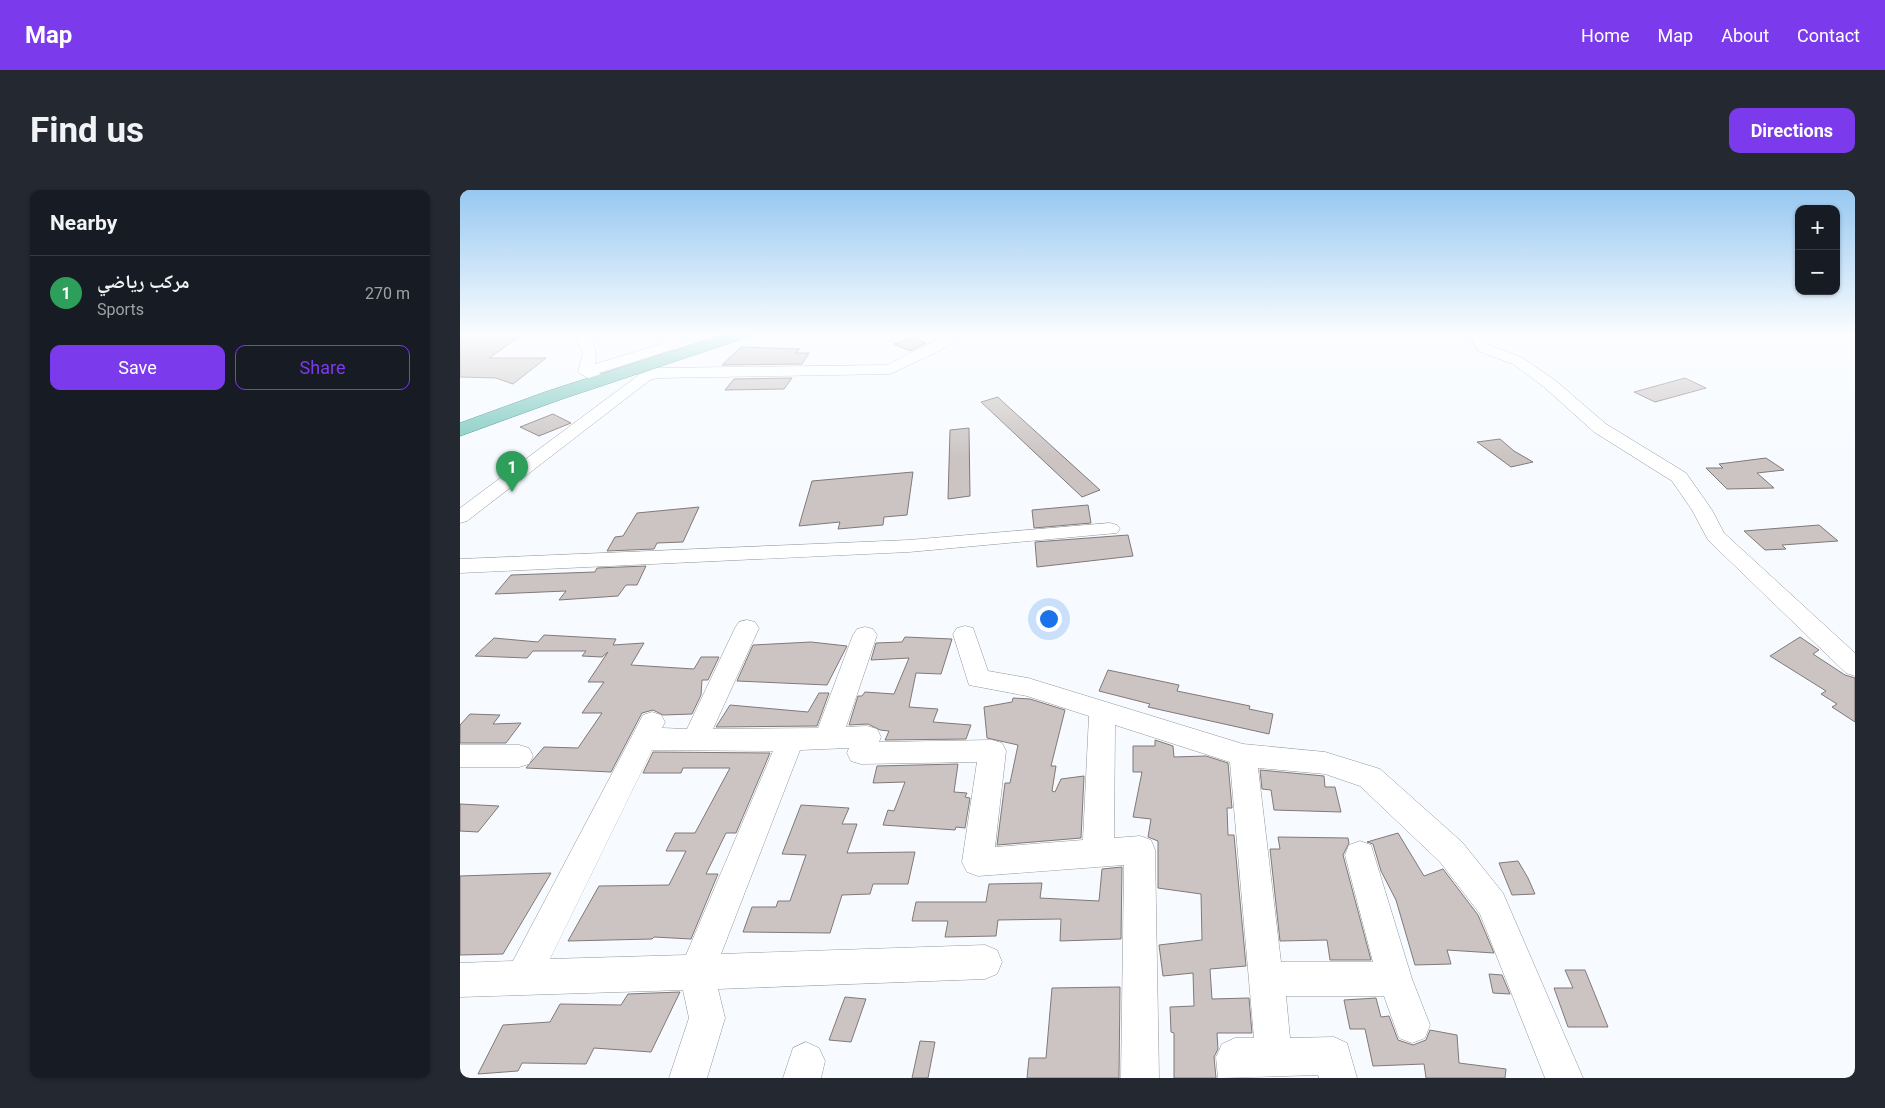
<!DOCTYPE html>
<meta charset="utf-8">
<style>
:root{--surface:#171b24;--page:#242831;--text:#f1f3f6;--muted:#9ea1a6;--line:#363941;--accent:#7c3aed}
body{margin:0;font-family:Roboto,"Noto Naskh Arabic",sans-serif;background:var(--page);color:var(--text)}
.controls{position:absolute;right:15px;top:15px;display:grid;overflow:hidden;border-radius:10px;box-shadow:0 1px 4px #0004}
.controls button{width:45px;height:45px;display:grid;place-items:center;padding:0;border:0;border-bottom:1px solid var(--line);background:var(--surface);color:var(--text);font:25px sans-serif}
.you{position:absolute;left:588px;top:428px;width:18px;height:18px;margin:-12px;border:4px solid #fff;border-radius:50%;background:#1a73e8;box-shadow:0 0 0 8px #1a73e833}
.badge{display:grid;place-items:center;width:32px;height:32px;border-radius:50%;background:var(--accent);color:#fff;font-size:16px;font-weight:700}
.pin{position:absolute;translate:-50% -41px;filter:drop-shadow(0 1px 2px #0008)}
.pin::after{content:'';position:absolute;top:26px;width:18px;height:15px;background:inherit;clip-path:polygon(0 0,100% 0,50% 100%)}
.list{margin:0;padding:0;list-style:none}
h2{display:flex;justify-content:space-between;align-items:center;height:65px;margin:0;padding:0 20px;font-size:21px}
h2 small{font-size:16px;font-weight:400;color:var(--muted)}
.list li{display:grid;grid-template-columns:32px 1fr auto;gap:15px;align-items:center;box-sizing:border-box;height:75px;padding:0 20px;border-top:1px solid var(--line)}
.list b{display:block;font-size:19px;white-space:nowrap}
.list p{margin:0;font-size:16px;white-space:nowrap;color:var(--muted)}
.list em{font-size:16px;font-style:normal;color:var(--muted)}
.actions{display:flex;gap:10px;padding:15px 20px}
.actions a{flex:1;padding:11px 0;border:1px solid var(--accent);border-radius:10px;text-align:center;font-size:18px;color:var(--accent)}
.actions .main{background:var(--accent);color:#fff}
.map{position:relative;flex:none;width:1395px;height:888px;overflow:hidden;border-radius:10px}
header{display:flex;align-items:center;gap:30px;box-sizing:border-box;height:70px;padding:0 25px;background:var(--accent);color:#fff}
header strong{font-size:24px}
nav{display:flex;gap:28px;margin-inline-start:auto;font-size:18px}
.intro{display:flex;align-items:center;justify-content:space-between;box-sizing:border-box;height:120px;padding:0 30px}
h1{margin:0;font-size:35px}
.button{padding:12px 22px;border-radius:10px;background:var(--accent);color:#fff;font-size:18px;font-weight:700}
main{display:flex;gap:30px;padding:0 30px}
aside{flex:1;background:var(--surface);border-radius:10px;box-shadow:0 1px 4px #0004}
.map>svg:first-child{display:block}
</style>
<header>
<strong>Map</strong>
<nav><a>Home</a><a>Map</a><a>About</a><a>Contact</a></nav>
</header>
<div class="intro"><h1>Find us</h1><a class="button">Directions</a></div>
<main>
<aside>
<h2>Nearby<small></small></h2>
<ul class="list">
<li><span class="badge" style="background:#2e9e5b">1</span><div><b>مركب رياضي</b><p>Sports</p></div><em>270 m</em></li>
</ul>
<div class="actions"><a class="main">Save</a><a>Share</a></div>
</aside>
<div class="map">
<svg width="1395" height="888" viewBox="0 0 1395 888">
<rect width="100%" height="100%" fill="#f7fbff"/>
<!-- building -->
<path fill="#cbc4c3" stroke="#807978" d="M0,143H65L29,168H86L53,194L36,188L0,187Z
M453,147L466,153L450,161L434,154Z
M281,157L340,159L335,163H349L342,174L262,175Z
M332,188L324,199L265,200L274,189Z
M1225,188L1246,198L1195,212L1174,202Z
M538,207L542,211L640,300L622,307L521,212Z
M93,224L111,233L79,246L60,237Z
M509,238L510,306L488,309L490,240Z
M1040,249L1054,261L1073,272L1051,277L1017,252Z
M1306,268L1324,280L1297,283L1314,298L1267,299L1246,278H1263L1259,274Z
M453,282L447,325L424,327L423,335L378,339L380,332L339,336L352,291Z
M628,315L631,333L574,338L572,320Z
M239,317L223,352L197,353L194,359L147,361L155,347L163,346L177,323Z
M1359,335L1378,351L1322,355L1326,359L1305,360L1284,341Z
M668,345L673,366L577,377L575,352Z
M186,376L177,395H166L158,406L99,410L106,401L35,404L51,385L135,382L137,378Z
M84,445L156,449L153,455L184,453L171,475L234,479L241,467H259L248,490H242L241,505L232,524L203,525L193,520L182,523L151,582L66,578L84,557L118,558L142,523H122L144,492H128L148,462L142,467L122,466L126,461H73L67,468L15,466L34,448L78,452Z
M445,447L492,449L481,484L456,483L449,517L478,519L473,532L511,535L506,549L425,550L429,541L420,540L408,534L389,535L398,506H402L405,502L434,504L449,468L411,470L416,453L442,452Z
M1340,447L1359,460L1353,464L1385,485L1395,488V532L1372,517L1377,514L1361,504L1366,501L1310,466Z
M351,452L387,456L367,495L277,491L293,455Z
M648,480L719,495L717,501L790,516L789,519L813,524L809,544L688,517L690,514L639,501Z
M359,503H369L357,536L256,537L270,515L348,522Z
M553,508L570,509L605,520L591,576H596L592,601L595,602L601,589L624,586L621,648L537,655L545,593H550L558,555L527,548L524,517L552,512Z
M10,524L40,525L33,534L61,533L46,553H0V535Z
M695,550L713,556L714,567L746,566L768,573L772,618H767L768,645H774L786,776L750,779L752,809L789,808L792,843H757L758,859L754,867L756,888H714V843L711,842L710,817L734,816L733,783L703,786L699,755L742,750L741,704L698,698V651L688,647L691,629L673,627L682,582H673V556H695Z
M193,562L310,563L276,643H266L246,684H258L231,749L194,747L192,749L108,751L139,696L209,695L226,661H206L215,643H235L270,578H223L221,583H183Z
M498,574L494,602L507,603L505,607L510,608L505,638L496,637L495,640L423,635L428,620L434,621L445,592L413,593L417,576Z
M800,580L864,586L865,597H875L881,622L814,620L811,600L802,599Z
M0,614L39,616L18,642L0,641Z
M341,615L389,618L382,634H397L387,663L455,662L448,694H413L410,704L382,705L370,743L283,742L292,717H316L318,711H330L346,665L322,664Z
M938,643L964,686L983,679L1018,725L1034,763L987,760L991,774L955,775L936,710L921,681L913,654L907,652Z
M818,647L888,648L889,653L883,665L911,770H870L867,750L820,751L810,659H820Z
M1058,671L1068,688L1075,704L1052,705L1039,673Z
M662,677L661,749L600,751L601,729L538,730L536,746L485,747L488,731H452L456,712H526L529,694L582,693L580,708L639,711L642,679Z
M91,683L43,764L0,765V686Z
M1105,780H1125L1148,837H1108L1094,798H1113Z
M1029,784L1042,785L1050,804L1033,803Z
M660,797L659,888H567L569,868H586L592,798Z
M220,802L191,862L134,858L126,874L62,873L58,881L18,884L43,835L90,832L100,814L161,815L168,804Z
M385,807L406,809L391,852L369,850Z
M916,808L921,827L929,826L938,850L953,855L966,850L970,840L997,845L999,873L1046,879L1045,888H966L964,874L913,876L905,839H890L884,810Z
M460,851L475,852L468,888H452Z"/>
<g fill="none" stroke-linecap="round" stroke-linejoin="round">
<!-- minor casing -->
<g stroke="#91969a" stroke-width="1">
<path id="minor" d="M214,143H229L211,160L139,183L149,190L146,193H136L118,182L123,163L116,148L118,145H128C135,155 137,162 135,174L201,154Z
M490,143H507L481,160L430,184L198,188L190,190L7,331L0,333V318L180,184L197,178L427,175Z
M1009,143H1023L1029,155L1063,168L1096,191L1146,234L1226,283L1252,320L1264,343L1395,463V486L1386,483L1248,350L1232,320L1212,291L1134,242L1084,197L1053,174L1018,161Z
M650,333L657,335L660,339L657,343L449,362L0,383V369L449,350Z
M287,430L295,432L299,438L253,539L358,538L393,445L397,439L405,437L413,439L417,445L386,537L407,536L417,539L421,547L419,552L532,550L542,553L546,561L535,657L623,650L629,526L567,506L509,495L493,444L497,438L505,436L513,438L528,481L568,488L783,554L865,562L920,579L1002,652L1043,703L1123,888H1085L1020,724L980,672L900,596L865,584L798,578L821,772H913L885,665L889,655L900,651L911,655L952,789L970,835L965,848L952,853L939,848L924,806H826L830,848L874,847L887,853L897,888H859L858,885L758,888L756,867L762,854L775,848H794L770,572L655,535L654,648L680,646L691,650L695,660L699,888H661L664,675L518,686L507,682L502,672L517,572L401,574L391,571L387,563L389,558L340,560L261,764L525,755L537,760L542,772L537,784L525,789L258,799L265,828L247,888H209L229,828L223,800L0,807V773L53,771L183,525L192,522L201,525L205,532L202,538L227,539L275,438L279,432ZM192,560L313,561L226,765L90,769Z
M0,555H59L69,558L73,566L69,574L59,577H0Z
M346,852L359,858L365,871L361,888H323L333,858Z"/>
</g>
<!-- major casing -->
<g stroke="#2e8077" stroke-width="1">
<path id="major" d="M269,143H293L291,146L102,209L0,246V233L88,201Z"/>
</g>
<!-- minor -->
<use href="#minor" fill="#fff" fill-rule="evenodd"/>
<!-- major -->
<use href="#major" fill="#7ec9c0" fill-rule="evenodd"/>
</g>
<!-- sky -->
<linearGradient id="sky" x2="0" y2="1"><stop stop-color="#97c8f1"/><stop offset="0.54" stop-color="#fbfdff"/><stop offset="1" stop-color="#fbfdff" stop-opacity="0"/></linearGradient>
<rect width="1395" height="267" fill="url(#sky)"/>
</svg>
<div class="controls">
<button>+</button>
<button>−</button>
</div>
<div class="you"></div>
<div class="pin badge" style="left:52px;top:302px;background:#2e9e5b">1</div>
</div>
</main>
